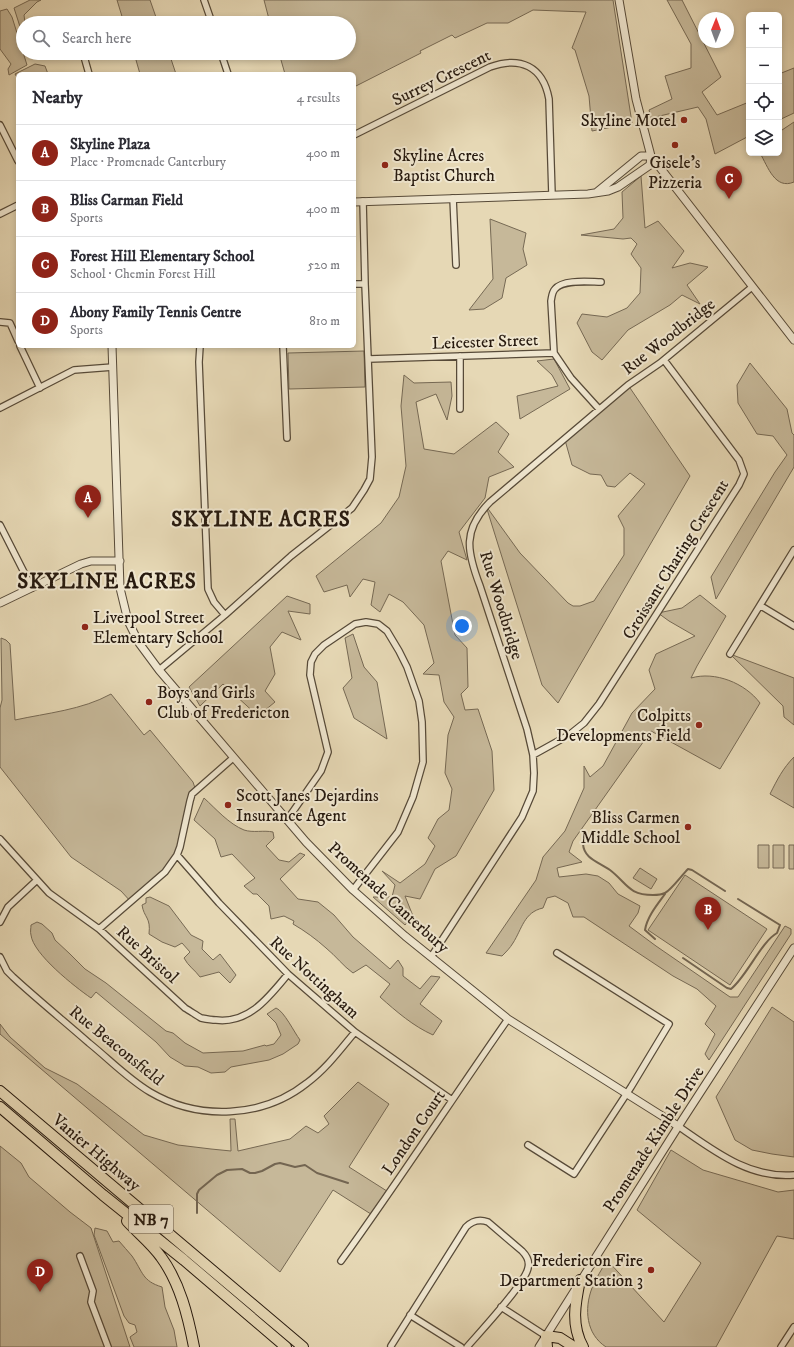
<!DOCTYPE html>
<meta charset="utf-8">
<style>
:root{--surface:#fff;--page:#f7f7f7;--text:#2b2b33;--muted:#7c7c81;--line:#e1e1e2;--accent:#8f2418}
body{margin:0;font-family:"IM FELL DW Pica",serif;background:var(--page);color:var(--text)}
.controls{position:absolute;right:12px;top:12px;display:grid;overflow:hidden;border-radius:6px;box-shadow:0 2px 6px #0003}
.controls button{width:36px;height:36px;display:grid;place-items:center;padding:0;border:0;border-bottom:1px solid var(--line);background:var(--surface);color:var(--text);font:20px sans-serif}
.compass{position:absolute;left:698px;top:12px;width:36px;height:36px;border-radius:50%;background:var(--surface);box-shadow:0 2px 6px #0003;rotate:1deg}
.you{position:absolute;left:462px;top:626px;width:14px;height:14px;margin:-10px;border:3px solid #fff;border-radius:50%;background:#1a73e8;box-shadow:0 0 0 6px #1a73e833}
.badge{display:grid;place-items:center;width:26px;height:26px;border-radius:50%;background:var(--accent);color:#fff;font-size:13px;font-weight:700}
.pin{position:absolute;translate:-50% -33px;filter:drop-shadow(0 1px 2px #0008)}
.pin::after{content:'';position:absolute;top:21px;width:14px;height:12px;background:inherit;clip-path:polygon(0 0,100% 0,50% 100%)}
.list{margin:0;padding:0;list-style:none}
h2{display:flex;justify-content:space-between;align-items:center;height:52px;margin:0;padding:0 16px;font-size:17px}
h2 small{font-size:13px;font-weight:400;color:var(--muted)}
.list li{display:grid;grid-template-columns:26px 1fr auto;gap:12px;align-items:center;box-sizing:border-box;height:56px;padding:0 16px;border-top:1px solid var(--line)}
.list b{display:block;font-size:15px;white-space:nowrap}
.list p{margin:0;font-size:13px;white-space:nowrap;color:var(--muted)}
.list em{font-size:13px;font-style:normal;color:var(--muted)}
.icon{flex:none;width:22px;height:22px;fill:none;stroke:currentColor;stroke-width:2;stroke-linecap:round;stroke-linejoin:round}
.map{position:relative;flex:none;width:794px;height:1347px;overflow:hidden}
.search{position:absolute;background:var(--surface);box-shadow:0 2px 6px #0003;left:16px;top:16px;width:340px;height:44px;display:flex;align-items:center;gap:10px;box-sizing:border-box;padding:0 14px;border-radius:22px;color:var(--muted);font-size:15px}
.panel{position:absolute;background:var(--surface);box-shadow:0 2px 6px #0003;left:16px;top:72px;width:340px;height:276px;border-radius:6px}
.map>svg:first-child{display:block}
</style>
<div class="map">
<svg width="794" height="1347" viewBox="0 0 794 1347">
<rect width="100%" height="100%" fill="#e6d8b5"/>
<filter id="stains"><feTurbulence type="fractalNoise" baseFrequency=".005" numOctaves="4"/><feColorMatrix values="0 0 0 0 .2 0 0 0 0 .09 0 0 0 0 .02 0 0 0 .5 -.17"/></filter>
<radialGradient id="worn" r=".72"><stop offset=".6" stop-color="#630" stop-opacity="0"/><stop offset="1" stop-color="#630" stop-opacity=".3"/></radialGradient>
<!-- green -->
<path fill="#c6b899" stroke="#766954" d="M30,0H41L37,2L24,15L25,23H23V36L14,8Z
M117,0H150L158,23H124Z
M264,0H613L632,123L592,131L589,96L575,50L572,48L586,12L533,10L508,23H487L455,38L452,35L420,51L421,53L354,87V74H285L279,53H349V23H270Z
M667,0H682L721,77L702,92L717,115L749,102V136L715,154L706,119L698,107L651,118L649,110L672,99L665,76L691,68V44Z
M7,9L12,17L27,65L9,75L8,69L11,64L0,49V11Z
M134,53H169L176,74H140Z
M35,64L45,66L48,74H18V79L15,74Z
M794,68V113L779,120V74Z
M794,122V182C775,190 768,167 760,153H779V132Z
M641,176L645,228L658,221L684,251L672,268L690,263L708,267L687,285L700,304L682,295L670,305L628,330L602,360L592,352L577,323L582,314L607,317L627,308L640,293L641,268L631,254L637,244L631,238L623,239L581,235L614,229L623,218L622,192Z
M490,219L526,233L523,249L527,265L506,278L502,298L484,309L469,310L493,279Z
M364,351L365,387L289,389L288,353Z
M554,359L570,389L520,419L517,396L558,386L552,375L537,361Z
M750,363L787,409L792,433L794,435V467L716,599L711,577L775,472L787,455L773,436L757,434L738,403L737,385Z
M404,375L414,383L451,382L452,396L447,420L436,394L416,402L424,449L454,454L496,422L509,434L498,452L514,467L489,477L485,498L459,532L467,560L448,551L441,561L455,635L467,648L468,687L461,694L465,710L478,709L492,751L494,790L456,856L435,869L420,899L405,896L413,916L405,925L373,897H392L395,885L382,871L400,883L425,864L435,846L428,838L438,819L449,810L452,789L445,773L448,735L454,717L444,702L439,675L423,674L434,663L424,625L403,602L389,594L380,612L371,605L375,582L363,579L350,597L347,585L324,592L316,576L381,523L399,497L406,466L401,406Z
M628,385L690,476L558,703L542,685L486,506L520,553L568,603L573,606H580L594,601L624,555V528L618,516L645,484L630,473L615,487L607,486L601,475L590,474L572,465L565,440Z
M700,595L726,616L697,666L691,678C715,671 745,683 760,703L720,769L651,731L573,841L569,852L582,862L557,868L559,877L586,874L598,876L609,883L618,894L640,906L638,913L629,926L656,946L730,997H738L785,926L791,929V934L709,1060L705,1054L715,1034L705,1024L716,1006L697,989L673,976L584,917H573L568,903L555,896L547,898L543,908C524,912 522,929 513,943C510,948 506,952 502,956L486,953L536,880L543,857L565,831L584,788V766L590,777L603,766L632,713L655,689L649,670L656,654L695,636L669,621L658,613L682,608Z
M287,596L310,604V614L288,611L301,640L282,632L270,647L275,674L265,691L275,702L258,716L223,684L200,706L189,687Z
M353,634L364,667L377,682L387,739L354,718L343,688L352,678L345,638Z
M1,638L6,640L10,644L15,720C47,713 82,710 111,694L144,735L150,730L193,782L196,791L192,794L180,847L165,872L132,903L121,891L71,857L0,767V708L2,700Z
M730,654L794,678V725L784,717L783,706Z
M794,757V808L770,794C777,780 783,768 794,757Z
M204,798C216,809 229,824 244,830C253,833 264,830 273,832L274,838L266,846L279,860L289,862L300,853L305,855L280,879L298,899L318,902L334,915L353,937L390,969L398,960L403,968V976L420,989L431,976L440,977L420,1004L442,1021L433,1035C413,1026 397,1012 380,997L390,984L366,965L353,973C343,966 336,956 326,948C316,939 305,931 293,924L294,921L284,916L271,919L269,906L257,894H253L244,886L255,878L232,854L221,857L215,839L194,820Z
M758,845H769V868H758Z
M773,845H784V868H773Z
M789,845H794V869H789Z
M640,868L657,879L651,889L633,878Z
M685,875L767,929L730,985L648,930Z
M150,897L169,906L191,935L203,941L202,949L213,960L220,954L236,975L230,983L219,972L200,977C195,970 188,966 184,958L190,952L182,943L175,947L162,942L149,934C151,917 144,918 142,905L146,903V898Z
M37,922L42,924L52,933L55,940L70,954L85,969L106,983L166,1031L173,1033L185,1043L203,1053L243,1051L265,1045L266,1046L274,1044L281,1035L276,1023L267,1014L276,1008C284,1011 294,1032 300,1040L298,1044L283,1054L269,1060L231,1067L225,1072L211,1073L198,1067L185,1066L170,1057L156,1042L96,992L91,998C75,987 33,954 31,935C30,932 31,928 31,925Z
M772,1007L794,1022V1157L772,1154L752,1150L735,1140L716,1097Z
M0,1024L10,1037L45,1068L77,1084L144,1135L178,1145L211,1149L231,1151L230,1119H235L238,1151L290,1139L306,1126L318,1133L329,1124L324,1116L358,1082L389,1104L349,1167L390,1193L374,1216L333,1190L280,1272L0,1034Z
M0,1146L21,1163L29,1177L70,1212L91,1228L130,1347H0Z
M671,1150L703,1170L778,1192L794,1190V1239L777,1236L716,1347H606C586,1334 584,1309 592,1288C596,1278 602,1269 607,1260L664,1322L701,1263L637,1210Z
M95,1228L107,1231L113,1242L119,1241C123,1246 128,1251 132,1256C143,1272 142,1281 162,1287L165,1307L174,1330L177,1347H134L130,1337L137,1332L135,1325L129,1323L124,1316L94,1235Z"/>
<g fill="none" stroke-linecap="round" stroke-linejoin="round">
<!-- stream -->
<path stroke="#736551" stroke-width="2" d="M583,844C584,859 599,862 610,870C627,883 628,895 653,895C657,895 661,895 665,893C671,890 682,875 688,869L692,870L725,891
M738,899L780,925
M655,939L645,930C647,917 657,905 665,894
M683,958L727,988L731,989C747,976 761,942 777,933L780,925
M197,1213V1194L199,1190L217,1175L227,1170L242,1169L250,1173H255L262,1171L275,1164L280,1163L295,1167L305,1165L317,1173L348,1183"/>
<!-- minor casing -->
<g stroke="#574a38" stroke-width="8">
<path id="minor" d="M204,0L212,23
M83,53L89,74
M221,53L228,74
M0,125L18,161
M354,135L490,67C520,56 543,66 549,99L552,195
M453,198L456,265
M0,214L18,205
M354,284H365
M0,322L10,323L18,341
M20,346L40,388
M200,346L199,362L208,589L214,602L225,615
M283,346L287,438
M554,353L551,301C552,296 552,292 555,289C563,279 590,282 601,282
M369,359L554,353L571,378L599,409
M0,408L74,370L113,367
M460,409V356
M0,525L32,588
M761,606L794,626
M730,654L794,550
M159,670L225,615L291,556L352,508L364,490L370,479L372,457L365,284L363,201
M533,755L569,735L584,723L599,704L739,485L744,474L739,460L664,360
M287,820L321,771L328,752L310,675L311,662L315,654L324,645L355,624L366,622L378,624L387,631L399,651L407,667L419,701L422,722L423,762L413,797L398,832L353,890
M0,839L49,893L99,929L185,1008C190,1011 196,1015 201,1018C206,1019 211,1020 216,1020C249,1024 269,997 288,974
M177,855L219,903L288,974L355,1032L452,1100
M0,922L8,907L37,880
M99,929L165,872L177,855L180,847L190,801L192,794L233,758
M0,957L7,971L13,977C38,1000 64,1021 89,1043C109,1059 128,1079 150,1092C199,1121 263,1118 307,1083C326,1069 340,1050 355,1032
M431,957L522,817L533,791L534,773L533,755L527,729L480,586C467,552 462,530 490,502L628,385L660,363L752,287
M678,1126C713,1150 749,1179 794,1175
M528,1145L574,1174L631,1087L669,1024L557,953
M80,1256L93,1291L91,1302L108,1347
M341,1261C399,1181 452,1099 508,1019
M501,1307L546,1336
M410,1315L461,1347
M391,1346L466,1227C473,1220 480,1219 488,1222L522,1251C527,1256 530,1261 528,1268C525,1284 480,1332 467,1347
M781,1347L794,1327"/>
</g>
<!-- tertiary casing -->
<g stroke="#574a38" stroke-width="9">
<path id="tertiary" d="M619,0L636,99L651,156L794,340
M597,192L641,156H651
M354,202L588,194L608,191L618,187L650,165L651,156
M112,346L120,588L128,621L139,643L159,670L306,842L353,890L405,936L508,1019L678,1126
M0,603L81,564L91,561H120
M539,1347L683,1119L794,948"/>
</g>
<!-- motorway casing -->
<g stroke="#271a0f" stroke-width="12">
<path id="motorway" d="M0,1091L303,1347
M0,1107L103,1195L184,1260L286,1347
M127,1221C138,1233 152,1244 161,1257C180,1283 188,1316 194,1347
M580,1280C575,1304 571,1325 583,1347
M547,1347L546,1336L560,1338L574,1347"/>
</g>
<!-- minor -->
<use href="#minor" stroke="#efe6cf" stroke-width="5.5"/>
<!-- tertiary -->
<use href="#tertiary" stroke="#efe6cf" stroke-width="7"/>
<!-- motorway -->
<use href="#motorway" stroke="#e6d8b5" stroke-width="10"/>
</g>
<!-- markers -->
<g fill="#8f2418" stroke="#efe6cf" stroke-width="1.5">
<circle cx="684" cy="120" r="4"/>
<circle cx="675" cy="145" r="4"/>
<circle cx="385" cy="165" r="4"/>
<circle cx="85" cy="627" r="4"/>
<circle cx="149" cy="702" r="4"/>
<circle cx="699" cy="725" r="4"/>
<circle cx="228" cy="805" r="4"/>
<circle cx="688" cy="827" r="4"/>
<circle cx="651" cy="1270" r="4"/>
</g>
<g text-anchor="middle" stroke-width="4" stroke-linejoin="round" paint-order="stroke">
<!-- shield labels -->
<rect fill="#efe6cf" stroke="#635749" stroke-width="1" x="129" y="1205" width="44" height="28" rx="3"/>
<g font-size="16" font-weight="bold" fill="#271a0f">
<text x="151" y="1225">NB 7</text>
</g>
<!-- street labels -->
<g font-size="17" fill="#271a0f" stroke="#efe6cf">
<text transform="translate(441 77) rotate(-26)" y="6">Surrey Crescent</text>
<text transform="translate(668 336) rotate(-38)" y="6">Rue Woodbridge</text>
<text transform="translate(485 341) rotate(-2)" y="6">Leicester Street</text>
<text transform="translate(675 559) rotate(-58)" y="6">Croissant Charing Crescent</text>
<text transform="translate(502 605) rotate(73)" y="6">Rue Woodbridge</text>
<text transform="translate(389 897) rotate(42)" y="6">Promenade Canterbury</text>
<text transform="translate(148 954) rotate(42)" y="6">Rue Bristol</text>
<text transform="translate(315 977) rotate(42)" y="6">Rue Nottingham</text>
<text transform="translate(117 1045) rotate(39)" y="6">Rue Beaconsfield</text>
<text transform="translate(413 1132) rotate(-56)" y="6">London Court</text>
<text transform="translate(653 1139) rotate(-57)" y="6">Promenade Kimble Drive</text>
<text transform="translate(97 1152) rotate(40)" y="6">Vanier Highway</text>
</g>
<!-- poi labels -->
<g font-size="17" fill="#271a0f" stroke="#efe6cf" text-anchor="end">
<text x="676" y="126">Skyline Motel</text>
<text x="393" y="161" text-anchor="start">Skyline Acres<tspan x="393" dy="20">Baptist Church</tspan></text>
<text x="675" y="168" text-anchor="middle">Gisele's<tspan x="675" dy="20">Pizzeria</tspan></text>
<text x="93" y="623" text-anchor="start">Liverpool Street<tspan x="93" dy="20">Elementary School</tspan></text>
<text x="157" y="698" text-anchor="start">Boys and Girls<tspan x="157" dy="20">Club of Fredericton</tspan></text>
<text x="691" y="721">Colpitts<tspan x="691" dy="20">Developments Field</tspan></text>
<text x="236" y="801" text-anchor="start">Scott Janes Dejardins<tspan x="236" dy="20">Insurance Agent</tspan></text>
<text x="680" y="823">Bliss Carmen<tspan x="680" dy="20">Middle School</tspan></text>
<text x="643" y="1266">Fredericton Fire<tspan x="643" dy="20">Department Station 3</tspan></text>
</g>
<!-- district labels -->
<g font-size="21" font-weight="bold" letter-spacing="1" fill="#271a0f" stroke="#efe6cf">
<text x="261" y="526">SKYLINE ACRES</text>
<text x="107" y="588">SKYLINE ACRES</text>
</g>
</g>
<rect width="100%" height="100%" filter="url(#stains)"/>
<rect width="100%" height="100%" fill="url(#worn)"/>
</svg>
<div class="controls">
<button>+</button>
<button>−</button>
<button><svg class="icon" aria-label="locate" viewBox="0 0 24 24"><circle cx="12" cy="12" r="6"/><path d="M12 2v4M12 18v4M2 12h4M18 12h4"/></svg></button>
<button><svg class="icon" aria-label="layers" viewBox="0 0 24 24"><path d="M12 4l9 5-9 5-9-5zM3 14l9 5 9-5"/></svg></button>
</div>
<svg class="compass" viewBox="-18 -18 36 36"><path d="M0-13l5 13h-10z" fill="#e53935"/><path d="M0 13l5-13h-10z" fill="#7c7c81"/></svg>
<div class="you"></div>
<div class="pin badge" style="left:88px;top:518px">A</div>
<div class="pin badge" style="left:708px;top:930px">B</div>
<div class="pin badge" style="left:729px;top:199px">C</div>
<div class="pin badge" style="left:40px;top:1292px">D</div>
<div class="search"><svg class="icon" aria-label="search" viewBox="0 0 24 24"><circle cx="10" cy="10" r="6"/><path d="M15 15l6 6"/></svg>Search here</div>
<section class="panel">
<h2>Nearby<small>4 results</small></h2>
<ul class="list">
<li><span class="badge">A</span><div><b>Skyline Plaza</b><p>Place · Promenade Canterbury</p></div><em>400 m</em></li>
<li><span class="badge">B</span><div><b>Bliss Carman Field</b><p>Sports</p></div><em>400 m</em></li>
<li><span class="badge">C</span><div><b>Forest Hill Elementary School</b><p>School · Chemin Forest Hill</p></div><em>520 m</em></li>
<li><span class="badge">D</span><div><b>Abony Family Tennis Centre</b><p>Sports</p></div><em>810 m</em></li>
</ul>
</section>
</div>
